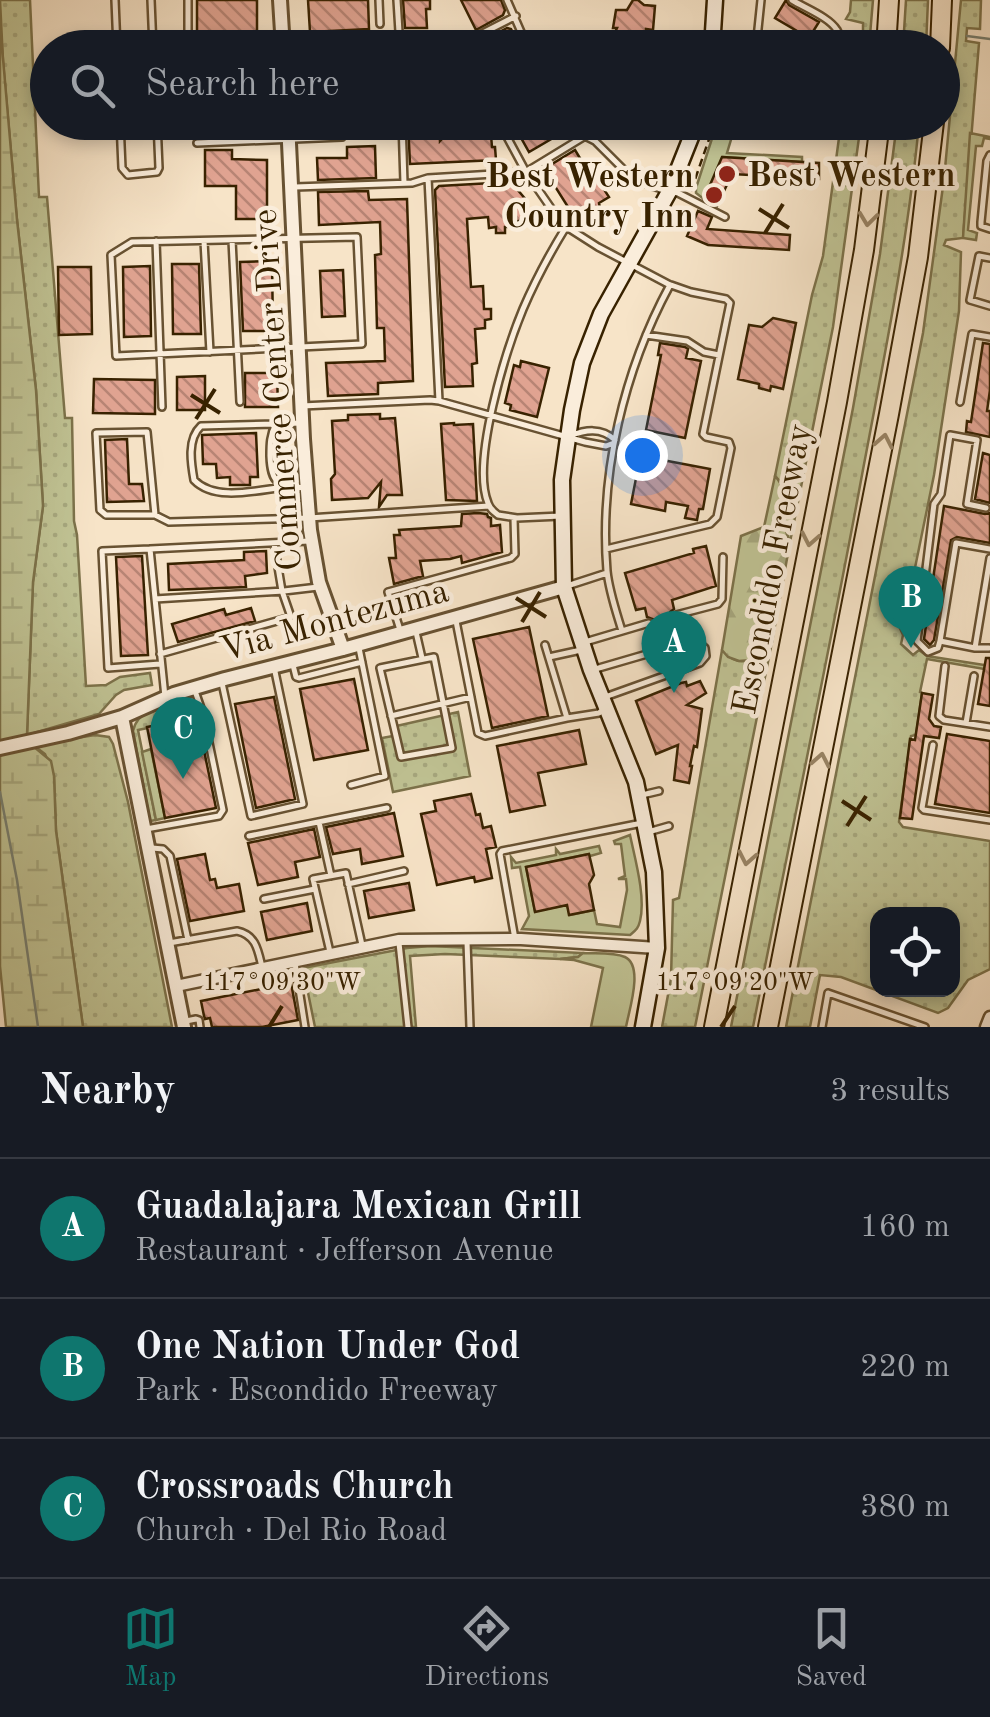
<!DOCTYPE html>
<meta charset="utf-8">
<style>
:root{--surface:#171b24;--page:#20242c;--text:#f1f3f6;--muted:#9ea1a6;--line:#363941;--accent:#0f766e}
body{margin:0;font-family:"Old Standard TT",serif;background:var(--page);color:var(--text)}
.controls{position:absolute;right:30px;bottom:30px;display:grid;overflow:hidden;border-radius:20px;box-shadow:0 5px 15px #0003}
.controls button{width:90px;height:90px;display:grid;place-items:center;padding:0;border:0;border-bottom:2px solid var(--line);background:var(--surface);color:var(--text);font:50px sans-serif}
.you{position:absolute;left:642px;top:455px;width:35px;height:35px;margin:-25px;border:8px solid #fff;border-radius:50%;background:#1a73e8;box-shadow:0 0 0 15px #1a73e833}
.badge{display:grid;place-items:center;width:65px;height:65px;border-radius:50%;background:var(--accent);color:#fff;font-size:32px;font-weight:700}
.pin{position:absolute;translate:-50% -82px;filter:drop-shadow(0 2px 5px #0008)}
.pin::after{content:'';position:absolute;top:52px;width:35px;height:30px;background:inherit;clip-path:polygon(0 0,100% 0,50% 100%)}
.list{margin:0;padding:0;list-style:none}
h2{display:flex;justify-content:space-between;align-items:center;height:130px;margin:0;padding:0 40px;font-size:42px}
h2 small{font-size:32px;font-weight:400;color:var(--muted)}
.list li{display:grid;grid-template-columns:65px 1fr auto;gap:30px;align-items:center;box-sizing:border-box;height:140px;padding:0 40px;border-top:2px solid var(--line)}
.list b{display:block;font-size:38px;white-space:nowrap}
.list p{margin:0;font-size:32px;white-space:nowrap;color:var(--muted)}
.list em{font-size:32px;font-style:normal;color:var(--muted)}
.icon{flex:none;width:55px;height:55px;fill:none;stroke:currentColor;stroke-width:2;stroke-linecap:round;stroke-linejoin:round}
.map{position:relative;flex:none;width:990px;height:1027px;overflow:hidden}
.search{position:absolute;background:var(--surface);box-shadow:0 5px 15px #0003;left:30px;right:30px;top:30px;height:110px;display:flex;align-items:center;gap:25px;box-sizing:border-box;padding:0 35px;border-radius:55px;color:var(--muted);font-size:38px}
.sheet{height:550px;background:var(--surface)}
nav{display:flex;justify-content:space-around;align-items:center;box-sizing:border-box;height:140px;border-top:2px solid var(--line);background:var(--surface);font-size:28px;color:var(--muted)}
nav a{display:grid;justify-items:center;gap:5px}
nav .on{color:var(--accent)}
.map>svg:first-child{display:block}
</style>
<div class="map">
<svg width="990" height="1027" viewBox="0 0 990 1027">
<defs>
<pattern id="grass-dots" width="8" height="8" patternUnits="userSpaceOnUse" patternTransform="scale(2.5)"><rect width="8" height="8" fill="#c0c394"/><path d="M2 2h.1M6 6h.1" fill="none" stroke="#a6a77e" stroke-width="1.8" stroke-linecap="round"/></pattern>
<pattern id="forest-firs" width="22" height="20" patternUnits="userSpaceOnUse" patternTransform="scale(2.5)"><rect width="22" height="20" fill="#c0c394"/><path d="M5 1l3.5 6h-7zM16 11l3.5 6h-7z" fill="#a6a77e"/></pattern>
<pattern id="wetland-marsh" width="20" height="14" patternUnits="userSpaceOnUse" patternTransform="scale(2.5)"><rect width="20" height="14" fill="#c0c394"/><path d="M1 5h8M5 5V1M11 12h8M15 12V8" fill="none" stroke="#a6a77e"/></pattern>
<pattern id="building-back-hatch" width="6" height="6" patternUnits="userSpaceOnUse" patternTransform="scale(2.5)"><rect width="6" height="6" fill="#e0a391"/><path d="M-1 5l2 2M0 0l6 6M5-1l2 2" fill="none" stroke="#b78474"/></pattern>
</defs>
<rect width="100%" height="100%" fill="#f7e4c8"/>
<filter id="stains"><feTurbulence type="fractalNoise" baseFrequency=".002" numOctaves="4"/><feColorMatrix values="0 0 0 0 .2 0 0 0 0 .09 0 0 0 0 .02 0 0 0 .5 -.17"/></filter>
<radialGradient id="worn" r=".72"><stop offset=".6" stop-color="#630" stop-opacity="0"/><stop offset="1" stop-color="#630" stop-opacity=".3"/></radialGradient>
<!-- grass -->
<path fill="url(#grass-dots)" stroke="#7c724a" stroke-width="2.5" fill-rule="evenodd" d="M0,0H30L39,197H47L65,418H72L74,521L77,535L86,686L106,685L120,677L150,673L152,685L124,690L116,695L99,714L27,735L33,582L43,506L36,390L17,220L3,61Z
M851,0H873L869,47H849L863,45V23L846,19L850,12Z
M906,0H928L926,47H903Z
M961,0H981L980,29L967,28L966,41L979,43L963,238L946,240L944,245L961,252L959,311L934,475L908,602L899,626L903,635L901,644L913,655L919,650L927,656L984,665L990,663V670L927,659L920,692L922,693L916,735L911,736L899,822L903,827L990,841V969L968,980L948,1008L938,1013L841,977L820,975L810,1027H786L923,333L944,179ZM878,914H952V989H878Z
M841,123H861L833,327L790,542C778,520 793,494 775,476L812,295L823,256Z
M897,123H919C908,241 884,358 862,475C828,659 789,843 753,1027H731L853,408L880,254Z
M772,642L695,1027H662L671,979L673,900L679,898L722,650C741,672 757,658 772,642Z
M191,700L194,705L183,708L185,720L138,730L156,820L150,821L133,731C138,706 170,705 191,700Z
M458,712L470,776L393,792L382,738L393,736L392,727Z
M95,735L109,737L113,744L128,802L172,1027H83L56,831L54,776L45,754L33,745Z
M430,946L583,953L578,957L560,959L445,954L410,956L416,1027H315L303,968L407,948Z"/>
<!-- forest -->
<path fill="url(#forest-firs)" stroke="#7c724a" stroke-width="2.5" d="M775,476C793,494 778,520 790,542L772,642L752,660L739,661L728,657L722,650L741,536L764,527Z"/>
<!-- wetland -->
<path fill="url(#wetland-marsh)" stroke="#7c724a" stroke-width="2.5" d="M0,24L17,220L36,390L43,506L33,582L27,735L34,747L51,761L54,776L56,831L83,1027H6L0,966Z"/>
<!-- garden -->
<path fill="#c0c394" stroke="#7c724a" stroke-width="2.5" d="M717,123H736L727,153L802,157V162L723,157L705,200L696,193V188Z
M970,133L990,137V139L984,138L982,146H976L968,230L977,233L976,240L963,238Z
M151,749L165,818L156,820L142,752Z
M630,835C635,859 646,897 640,921C638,929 636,930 630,935L522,929L529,916L520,867L512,868L511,857L516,863L556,855V849L560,854L599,846L601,853L590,856L588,854L526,867L535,911L567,905L570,915L594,910L597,924L620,927L627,890L626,879H618L625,876L621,844H615L614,841Z
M583,953C595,954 613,952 625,957C644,966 629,1010 626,1027H591L603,968L574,960L560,959L578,957Z"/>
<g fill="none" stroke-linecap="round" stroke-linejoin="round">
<!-- stream -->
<path stroke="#767f71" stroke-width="2.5" d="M967,36L990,39
M0,792L17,880L38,1027"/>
</g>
<!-- building -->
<path fill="url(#building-back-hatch)" stroke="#382200" stroke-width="2.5" d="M197,0H257V33H197Z
M308,0H368L369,29L310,32Z
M403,0H430V9H426L427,28H405Z
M461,0H501L505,10L503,15L476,30Z
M633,0H638L644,5L655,6L653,30L646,29V48H608L617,28H613L616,10H627Z
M786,0L789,5L819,22L809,38L775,18Z
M507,28L511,29L521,48H485L482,41Z
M202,122H231L230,135H202Z
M408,122H440V141L453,127L486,125L487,136L491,135L492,147H495L496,160L410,164Z
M522,122H561L565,131L529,152L515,127Z
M375,146L376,178L318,180L317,158H347V147Z
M205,150H232V159L267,160V219H236V186H205Z
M575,150L589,173L592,171L609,197L599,203L601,213L580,226L544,169Z
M722,157L819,163V179L732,174L717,206L704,199Z
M511,182L527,201L528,221H518L519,226L505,227V233H496V227L489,228L488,217L467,219L471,287L483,286L484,309H491V319L485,320V328L475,329L477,363L472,364L473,386L445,387L435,190L439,186Z
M368,191L369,200L407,199L413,381L378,383V394L328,396L326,363L385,361L384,328H377L375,255L381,254L380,222L319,225L318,192Z
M698,211L712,217L707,229L790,235L789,250L708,245L687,236Z
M272,261L273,331H243L240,262Z
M172,264H199L201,334H173Z
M150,266L151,336L124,337L123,267Z
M58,267H91L92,334L59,335Z
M343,270L345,316L322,317L320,271Z
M773,318L796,323L783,389L771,386L770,391L759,388V384L738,379L749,325L762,327Z
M660,343L685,347L688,349L686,358L701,361L685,438L646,430L661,355H658Z
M983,343L990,344V390L987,411H990V437L966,432L967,421L971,422Z
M521,361L549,368L537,417L510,410L511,405L505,403L514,365L520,367Z
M245,373H277L278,407H245Z
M205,376V410H177V377Z
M94,379L155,380V414L93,413Z
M380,414V419L395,418L402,495H387L379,507L381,482L368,498L332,500L331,479L335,474L332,421L348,420V415Z
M454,423V425L473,424L477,501L446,500L441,424Z
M256,433L258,477H250V485H230V477L217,478L216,464H203L202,435Z
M127,439L129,484H142L144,501L107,502L105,440Z
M983,453L990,455V503L975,499Z
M652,458L710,469L703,509H699L697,520L685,518L688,506L666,502L665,511L631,504L638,468L649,471Z
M944,506L985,514L990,513V543L957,537L951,540L934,640L930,645L924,639Z
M478,513L487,514L488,517L491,518V526L500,525L502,552L462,563L461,556L450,559L420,561L423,576L394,584L389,558H396L394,535H400L399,530L461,526L462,514Z
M706,546L716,586L672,600L674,609L670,612V618L679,624L652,632L655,620L647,617L645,608L636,610L625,573L694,553L693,549Z
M266,551L267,573L245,576L246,587L169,590L168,564L244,560V552Z
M142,556L148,655L121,656L116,557Z
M251,608L255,621L178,642L172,624L224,609L226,615Z
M529,627L548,716L492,728L473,639Z
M986,658H990V706L978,704Z
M354,679L368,750L314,760L300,689Z
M700,681L706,693L687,705L702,709L697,747L694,746L690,766H692L689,783L674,780L678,745L656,754L636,701L681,683L686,682L687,686Z
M922,693L933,695L929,719L934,726L941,727L939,738L924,736L912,819L900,818L910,739L915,740Z
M274,697L295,799L256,808L235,704Z
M197,717L216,808L165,818L147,727Z
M579,730L586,764L538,773L545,805L510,812L497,746Z
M947,734L990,741V813L935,804Z
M471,794L476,815L480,814L483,828L491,826L496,847L486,849L492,878L475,882L474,877L437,885L421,814L436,811L434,801Z
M394,813L403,856L362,864L360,849L333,854L326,827Z
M314,829L320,857L295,862L298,877L258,885L248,843Z
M205,854L210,880L215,879L217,888L239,884L244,911L190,921L177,859Z
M589,854L594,875L589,884L594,910L569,915L567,905L535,912L526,867Z
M409,883L414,910L369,918L364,891Z
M307,903L312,931L267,940L261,912Z
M291,983L298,1020L262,1027H212L210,1018L205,1019L204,1016L201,1001Z"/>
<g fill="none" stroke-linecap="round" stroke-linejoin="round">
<!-- service casing -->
<g stroke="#685232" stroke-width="10">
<path id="service" d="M115,0L117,48
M151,0L153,48
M379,0L380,24
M397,0L400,48
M507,0L528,48
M792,0C805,8 829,17 837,30C841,36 839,41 838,48
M188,31V0
M200,48L463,40L475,37L516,16
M756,48L761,0
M820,48V42
M120,122L122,168L128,175L157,172L159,168L157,122
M402,122L404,183
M499,122L526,172L585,136L595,141L630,176L651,186L678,193L725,217
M567,122V123
M197,143L342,137
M990,155L987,161L981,222V226L990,229
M295,187L412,183L428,178
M357,237L362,344L116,356L111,255L132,242Z
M232,240L240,402
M156,241L162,407
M204,241L210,352
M990,258L979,256L970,300L990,306
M646,335L687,341L704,352L719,355
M960,402L972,334L990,337
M302,406L430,400L439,401
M300,423L276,424C270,435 270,444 270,456C271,484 278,486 305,488
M276,424L201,426C187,439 191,463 194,480C215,502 257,490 285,487
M570,436C585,430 601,427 615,440
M614,443L606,446L585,442L439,401L428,178L526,172L562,224L598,247L670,285C624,370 599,474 607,571C609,591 616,611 622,631
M155,515L147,432L96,433L100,510L106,515H155L169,522L309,518L489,506
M561,516L517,518L498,515C493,511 490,509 488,503C471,462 506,350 523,309C535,281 550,253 566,227
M150,549L102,551L108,668L160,664
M606,549L710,524L717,517L731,448L729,442L706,437L703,434L730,303L726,299L691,292L671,285
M567,586L607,573
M155,599L284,591L318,587
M676,615L718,604L722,599L723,557
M456,621L478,733L485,736L567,718L545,645
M416,632L422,658
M401,633L388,592L511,558L515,554L514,518
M940,641L938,648L928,652L917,641L934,504L941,494L950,435L977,440L967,504L986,508
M585,642L649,623
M975,648L990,558
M989,648H975L940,641L956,543L990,549
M160,654L291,617L282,591L274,543
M434,657L452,748L401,757L380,668Z
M549,657L581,650
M293,665L296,677L299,678L362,662
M945,666L939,716L944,720L990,727
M592,670L695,640L705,648L706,656L700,663L605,697
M222,683L251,816L303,804L274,667
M165,697L150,549L309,541
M391,716L471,697
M567,718L599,713L604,709
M966,723L974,676
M933,745L922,808L924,810L990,820
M351,785L385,776L359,648
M642,795L659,791
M319,822L331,876
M146,829L219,816L223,810L203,714L195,691
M648,832L669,826
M249,836L387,808
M152,848L163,849L170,856L188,940
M348,884L404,871
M264,899L315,889
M515,939L500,854L502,851L642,823
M467,942L470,1027
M169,943L237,931C256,935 258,950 262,967
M399,943L408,1027
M330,952L313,879L346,873L362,945
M295,963L305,1027
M186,1021L196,1019L199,1020L200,1027
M822,1027L828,993L925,1027"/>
</g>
<!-- minor casing -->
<g stroke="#685232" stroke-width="15">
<path id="minor" d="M176,986L399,940L521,939L657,948
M986,1027L990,1017"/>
</g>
<!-- tertiary casing -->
<g stroke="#685232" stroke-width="18">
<path id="tertiary" d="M280,0L283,48
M288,122L303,439L310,530L319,582L343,649
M122,717L184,1027
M0,748L68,733L122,717L174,694L225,679L343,649L564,587"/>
</g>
<!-- secondary casing -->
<g stroke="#382200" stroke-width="19">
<path id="secondary" d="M712,48L715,0
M643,1027L657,948L654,872L636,782L591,670L564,587L562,480L572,410L582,363L601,314L670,190L697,122"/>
</g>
<!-- motorway casing -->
<g stroke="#382200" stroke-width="22">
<path id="motorway" d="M886,48L889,0
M940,48L942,0
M714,1027L837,402L864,250L880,122
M768,1027L889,414L918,257L934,122"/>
</g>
<!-- path -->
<path stroke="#382200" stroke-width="2.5" stroke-dasharray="8 5" stroke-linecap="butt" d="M691,191L715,122"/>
<!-- service -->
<use href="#service" stroke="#faeddb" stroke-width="5"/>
<!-- minor -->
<use href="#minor" stroke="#faeddb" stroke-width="10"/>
<!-- tertiary -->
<use href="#tertiary" stroke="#faeddb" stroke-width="12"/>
<!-- secondary -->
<use href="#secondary" stroke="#faeddb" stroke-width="14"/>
<!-- motorway -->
<use href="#motorway" stroke="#f7e4c8" stroke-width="18"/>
</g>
<!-- one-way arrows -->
<defs><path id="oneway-chevron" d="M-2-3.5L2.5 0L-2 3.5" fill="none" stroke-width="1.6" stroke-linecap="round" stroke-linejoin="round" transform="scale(2.5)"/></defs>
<g stroke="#988364">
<use href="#oneway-chevron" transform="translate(868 219) rotate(97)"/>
<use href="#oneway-chevron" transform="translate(884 441) rotate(-79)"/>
<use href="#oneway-chevron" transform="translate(810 539) rotate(101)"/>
<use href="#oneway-chevron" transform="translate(821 760) rotate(-79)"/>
<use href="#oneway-chevron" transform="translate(747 858) rotate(101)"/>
</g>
<!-- ticks -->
<path fill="none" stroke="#382200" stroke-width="4" d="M759,209L789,228M765,233L783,204M191,395L220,413M196,419L215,389M516,598L546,617M522,622L540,592M842,801L871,820M847,826L866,796M269,1027L282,1006M721,1027L735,1006"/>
<!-- markers -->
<g fill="#8f2418" stroke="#faeddb" stroke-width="4">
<circle cx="727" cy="174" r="10"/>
<circle cx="714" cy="195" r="10"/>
</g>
<g text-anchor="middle" stroke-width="9" stroke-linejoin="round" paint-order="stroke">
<!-- poi labels -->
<g font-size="35" font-weight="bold" fill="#382200" stroke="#faeddb" text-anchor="start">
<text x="747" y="186">Best Western</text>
<text x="694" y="187" text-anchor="end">Best Western<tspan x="694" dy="40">Country Inn</tspan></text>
</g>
<!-- street labels -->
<g font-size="35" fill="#382200" stroke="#faeddb">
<text transform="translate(276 390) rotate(-94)" y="12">Commerce Center Drive</text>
<text transform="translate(771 569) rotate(-79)" y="12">Escondido Freeway</text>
<text transform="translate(334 619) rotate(-15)" y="12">Via Montezuma</text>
</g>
</g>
<g font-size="25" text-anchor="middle" fill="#382200" stroke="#faeddb" stroke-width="9" stroke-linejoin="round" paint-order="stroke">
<text x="282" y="990">117°09'30"W</text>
<text x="735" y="990">117°09'20"W</text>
</g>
<rect width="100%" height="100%" filter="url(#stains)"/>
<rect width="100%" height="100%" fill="url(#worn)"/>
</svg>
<div class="controls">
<button><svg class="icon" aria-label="locate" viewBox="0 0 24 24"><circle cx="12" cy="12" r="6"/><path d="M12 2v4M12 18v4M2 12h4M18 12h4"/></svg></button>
</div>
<div class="you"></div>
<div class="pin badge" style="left:674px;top:693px">A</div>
<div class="pin badge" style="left:911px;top:648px">B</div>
<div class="pin badge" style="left:183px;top:779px">C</div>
<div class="search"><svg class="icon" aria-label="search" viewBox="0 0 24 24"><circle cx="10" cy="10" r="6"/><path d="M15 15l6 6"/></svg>Search here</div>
</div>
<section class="sheet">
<h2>Nearby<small>3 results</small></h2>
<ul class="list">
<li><span class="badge">A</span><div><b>Guadalajara Mexican Grill</b><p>Restaurant · Jefferson Avenue</p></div><em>160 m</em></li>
<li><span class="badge">B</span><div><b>One Nation Under God</b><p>Park · Escondido Freeway</p></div><em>220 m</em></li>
<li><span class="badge">C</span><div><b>Crossroads Church</b><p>Church · Del Rio Road</p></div><em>380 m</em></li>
</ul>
</section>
<nav>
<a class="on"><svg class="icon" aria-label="map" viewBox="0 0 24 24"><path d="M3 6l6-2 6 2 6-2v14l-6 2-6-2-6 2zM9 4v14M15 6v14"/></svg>Map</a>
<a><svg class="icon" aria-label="directions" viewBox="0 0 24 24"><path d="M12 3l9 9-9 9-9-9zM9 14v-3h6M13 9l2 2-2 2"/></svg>Directions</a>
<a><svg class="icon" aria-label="saved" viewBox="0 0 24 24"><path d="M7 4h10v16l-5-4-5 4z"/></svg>Saved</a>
</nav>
